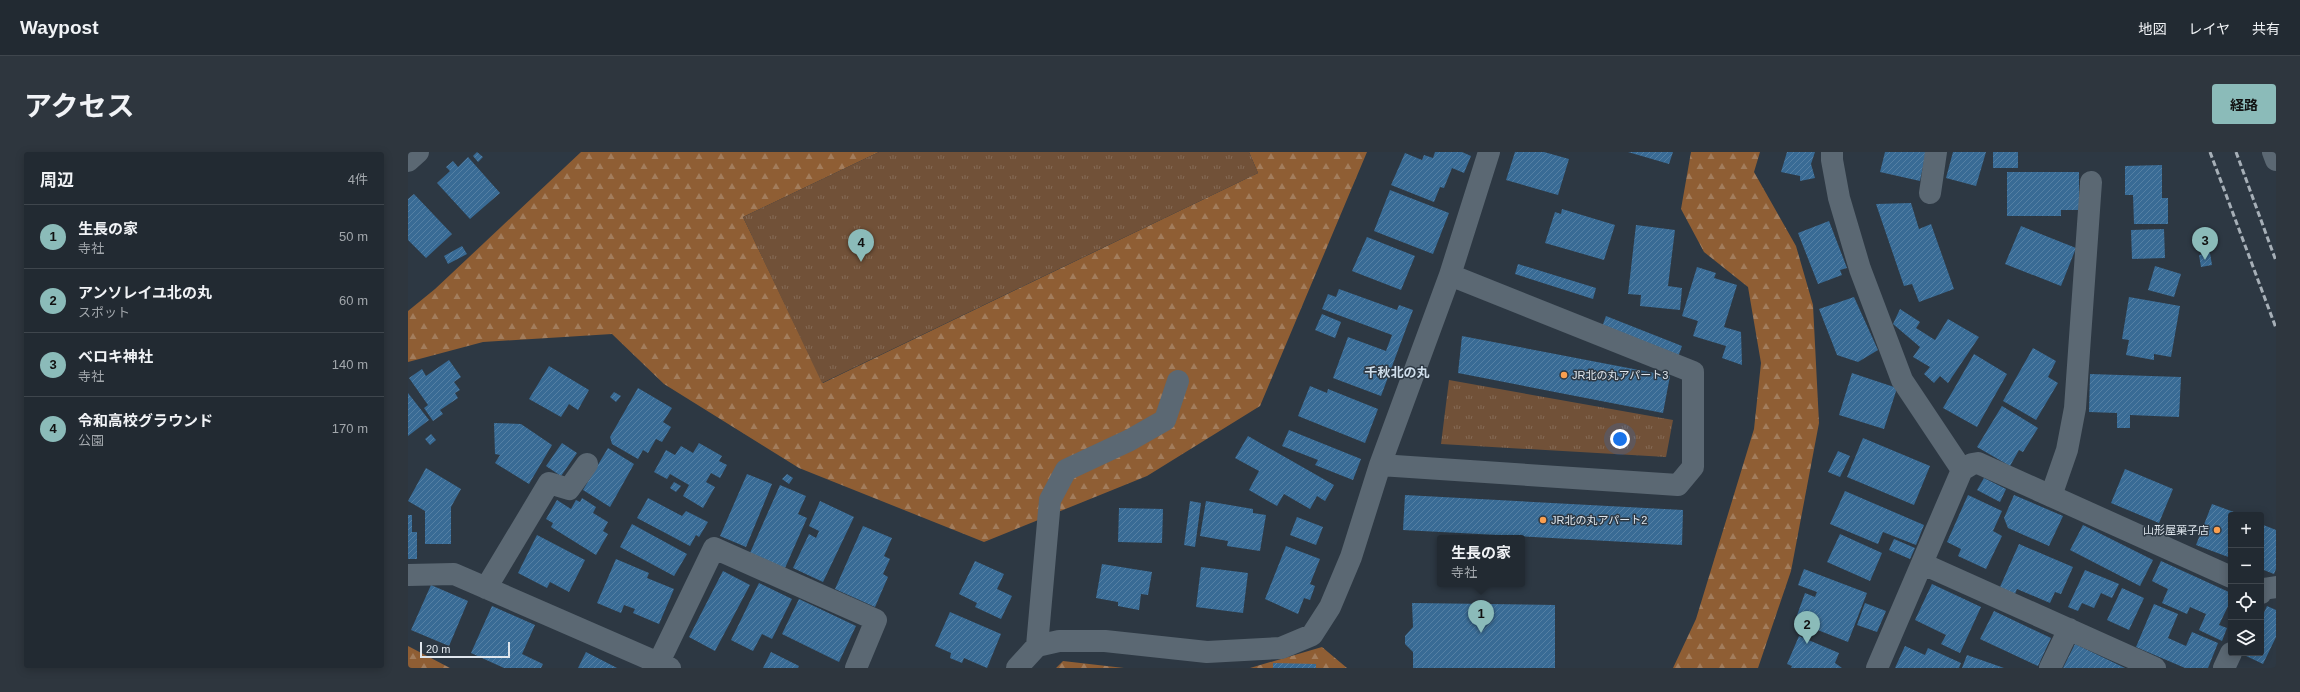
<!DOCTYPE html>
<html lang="ja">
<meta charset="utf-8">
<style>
:root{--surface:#222a32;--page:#2e363e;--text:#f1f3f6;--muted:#a2a7ac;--line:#3f464d;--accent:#8bbbb9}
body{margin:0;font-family:Arial,"Noto Sans JP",sans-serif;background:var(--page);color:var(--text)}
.controls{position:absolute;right:12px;bottom:12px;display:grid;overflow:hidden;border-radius:4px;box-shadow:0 2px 10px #0003}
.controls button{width:36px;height:36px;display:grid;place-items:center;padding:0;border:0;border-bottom:1px solid var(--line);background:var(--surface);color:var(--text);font:20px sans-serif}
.scale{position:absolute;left:12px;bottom:10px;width:90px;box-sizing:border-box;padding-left:4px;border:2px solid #dfe6ed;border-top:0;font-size:11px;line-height:14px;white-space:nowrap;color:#dfe6ed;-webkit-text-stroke:3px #2d3843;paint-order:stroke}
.you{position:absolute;left:1212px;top:287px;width:14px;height:14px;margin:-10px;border:3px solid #fff;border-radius:50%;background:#1a73e8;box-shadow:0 0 0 6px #1a73e833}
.badge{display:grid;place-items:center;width:26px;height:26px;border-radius:50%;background:var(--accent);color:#111;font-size:13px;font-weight:700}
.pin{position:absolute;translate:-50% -33px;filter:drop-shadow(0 1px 2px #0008)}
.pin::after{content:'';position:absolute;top:21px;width:14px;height:12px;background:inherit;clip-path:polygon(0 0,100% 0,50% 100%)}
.popup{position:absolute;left:1029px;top:383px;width:88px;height:52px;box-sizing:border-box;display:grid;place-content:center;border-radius:4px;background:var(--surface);filter:drop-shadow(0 1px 3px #0005);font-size:13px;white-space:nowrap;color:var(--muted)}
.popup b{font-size:15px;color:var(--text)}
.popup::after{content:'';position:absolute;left:50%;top:100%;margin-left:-8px;border:8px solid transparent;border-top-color:var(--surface)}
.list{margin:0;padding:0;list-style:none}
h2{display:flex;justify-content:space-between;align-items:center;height:52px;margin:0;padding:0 16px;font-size:17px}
h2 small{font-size:13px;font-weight:400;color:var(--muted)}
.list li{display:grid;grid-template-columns:26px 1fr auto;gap:12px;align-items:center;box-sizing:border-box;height:64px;padding:0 16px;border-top:1px solid var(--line)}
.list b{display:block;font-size:15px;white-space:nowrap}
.list p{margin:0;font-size:13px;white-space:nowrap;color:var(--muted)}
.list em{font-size:13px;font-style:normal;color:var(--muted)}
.icon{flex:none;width:22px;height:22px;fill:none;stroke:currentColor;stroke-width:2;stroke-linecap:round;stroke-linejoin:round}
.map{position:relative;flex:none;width:1868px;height:516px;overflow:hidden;border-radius:4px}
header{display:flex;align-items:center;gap:24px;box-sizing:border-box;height:56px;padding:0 20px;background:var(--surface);border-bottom:1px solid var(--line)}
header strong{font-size:19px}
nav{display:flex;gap:22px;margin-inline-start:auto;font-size:14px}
.intro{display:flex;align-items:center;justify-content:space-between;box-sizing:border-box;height:96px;padding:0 24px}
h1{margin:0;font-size:28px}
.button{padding:10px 18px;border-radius:4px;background:var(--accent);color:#111;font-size:14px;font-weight:700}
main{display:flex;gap:24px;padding:0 24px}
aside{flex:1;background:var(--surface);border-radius:4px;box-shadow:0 2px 10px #0003}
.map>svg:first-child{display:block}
</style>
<header>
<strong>Waypost</strong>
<nav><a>地図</a><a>レイヤ</a><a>共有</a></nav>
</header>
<div class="intro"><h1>アクセス</h1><a class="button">経路</a></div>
<main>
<aside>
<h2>周辺<small>4件</small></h2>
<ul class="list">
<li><span class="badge">1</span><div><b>生長の家</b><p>寺社</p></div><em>50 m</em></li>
<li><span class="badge">2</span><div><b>アンソレイユ北の丸</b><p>スポット</p></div><em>60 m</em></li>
<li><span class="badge">3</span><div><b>ベロキ神社</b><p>寺社</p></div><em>140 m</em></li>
<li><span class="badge">4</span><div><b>令和高校グラウンド</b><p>公園</p></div><em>170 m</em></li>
</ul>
</aside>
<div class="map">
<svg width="1868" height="516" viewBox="0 0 1868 516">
<defs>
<pattern id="forest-firs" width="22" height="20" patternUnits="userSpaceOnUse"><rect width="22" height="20" fill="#8f5e34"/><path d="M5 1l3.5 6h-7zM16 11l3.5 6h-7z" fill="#a37d5c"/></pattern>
<pattern id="park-tufts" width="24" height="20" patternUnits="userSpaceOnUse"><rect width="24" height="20" fill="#715138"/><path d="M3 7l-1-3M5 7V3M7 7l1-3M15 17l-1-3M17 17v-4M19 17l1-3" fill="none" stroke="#856a55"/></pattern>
<pattern id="building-hatch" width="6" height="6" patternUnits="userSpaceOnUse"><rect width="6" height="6" fill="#396b95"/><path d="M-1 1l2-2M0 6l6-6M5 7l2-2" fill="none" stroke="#5580a4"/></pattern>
</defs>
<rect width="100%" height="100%" fill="#2d3843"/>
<!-- forest -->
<path fill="url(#forest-firs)" d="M173,0H471L335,65L415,231L850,21L841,0H959L852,254L739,324L576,390L391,316L256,232L204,182L75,190L0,210V159L27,137Z
M1283,0H1352L1346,20L1388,94L1405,153L1411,271L1383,419L1350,516H1265L1288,467L1346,277L1353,211L1340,135L1296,100L1273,57Z
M0,494L42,516H0Z
M914,495L939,516H842Z
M655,509L716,516H648Z"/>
<!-- park -->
<path fill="url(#park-tufts)" d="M471,0H841L850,21L414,231L335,65Z
M1041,228L1265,268L1258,305L1033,292Z"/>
<!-- building -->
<path fill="url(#building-hatch)" d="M69,0L75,5L70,10L65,4Z
M1027,0H1054L1063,4L1056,21L1044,16L1036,36L1032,35L1026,50L983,33L997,1L1014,8L1016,3L1025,6Z
M1107,0H1136L1161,7L1150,43L1098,28Z
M1220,0H1265L1261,12Z
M1379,0H1407L1403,12L1407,26L1392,29V24L1373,20Z
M1477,0H1518L1512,29L1472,20Z
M1545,0H1578L1568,34L1538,26Z
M1585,0H1610V16H1585Z
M60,5L92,41L62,67L29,31L42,19L38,15L45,9L50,15Z
M1754,13V46H1760V72H1726L1725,43H1717V14Z
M1599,20H1671V58H1653V64H1599Z
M982,38L1041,61L1025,102L966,79Z
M6,42L44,82L18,106L0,88V47Z
M1503,51L1511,77L1523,72L1546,137L1511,150L1504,132L1496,134L1468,52Z
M1154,57L1207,73L1196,108L1137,91L1147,60L1153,62Z
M1421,69L1439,116L1432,118L1434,123L1410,132L1390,81Z
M1228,73L1267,78L1260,134L1274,136L1272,158L1232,154L1233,143L1220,142Z
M1613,74L1668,96L1653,134L1597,112Z
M1756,77L1757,106L1724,107L1723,78Z
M959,85L1007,104L993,138L944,119Z
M54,94L59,102L40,112L36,104Z
M1802,101L1804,113L1793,115L1791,103Z
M1110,112L1188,136L1185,147L1107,122Z
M1747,114L1773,122L1766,145L1740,138Z
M1289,115L1308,121L1306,126L1329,133L1316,175L1333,180L1334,213L1314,206L1318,194L1285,184L1290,169L1274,164Z
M931,137L989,158L991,153L1005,158L973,244L925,226L940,185L978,199L984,183L914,157L920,142L928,145Z
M1446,145L1470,198L1450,210L1429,203L1411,157Z
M1721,145L1772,154L1763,205L1746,202V208L1718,203L1721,188L1714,187Z
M1492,157L1512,170L1508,176L1527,188L1540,167L1571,185L1540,231L1532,224L1526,231L1516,222L1522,215L1505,205L1512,195L1485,172Z
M914,162L933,170L927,186L907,178Z
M1198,164L1274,194L1270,205L1194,175Z
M1054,184L1262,224L1255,261L1050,221Z
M1625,196L1648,209L1640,225L1650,231L1628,268L1595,249Z
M1566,202L1599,222L1569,275L1535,256Z
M41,208L53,225L46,230L52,238L47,241L50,246L32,258L35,262L25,269L16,256L20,253L1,226L14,217L18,224Z
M141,214L181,238L170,258L161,252L153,265L121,247Z
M1444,221L1489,236L1476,277L1431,263Z
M1682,222L1773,225L1771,265L1722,263V276H1709V261L1681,260Z
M902,234L919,241L920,237L970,257L957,291L890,264Z
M230,236L264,256L255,270L263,275L254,290L248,287L240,301L235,298L230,307L204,292L202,285Z
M206,240L213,244L208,250L202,245Z
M0,241L21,268L0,284Z
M1594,254L1630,276L1615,300L1611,298L1602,314L1569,295Z
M86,271L113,272L144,293L121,332L87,311L92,303L87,302Z
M881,278L953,307L945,328L907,313L910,308L874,294Z
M23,282L28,288L22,293L17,287Z
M840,284L926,333L917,349L909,344L902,357L876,342L869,354L841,338L851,319L827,306Z
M1455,286L1522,314L1506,353L1439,325Z
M154,291L169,301L153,324L138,314Z
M291,291L314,304L311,309L319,313L312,326L303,321L298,330L307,335L295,356L275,344L281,333L262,322L259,327L246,320L258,298L267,303L273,294L285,301Z
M200,296L226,312L202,355L175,338Z
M1430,299L1442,304L1432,325L1420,320Z
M18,316L53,337L43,355V392H17V359L0,349Z
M1717,317L1765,337L1751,371L1703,351Z
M339,322L364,332L338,395L312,384Z
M379,322L385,326L381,332L374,327Z
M1576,326L1598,337L1592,350L1569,338Z
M266,330L273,334L268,340L262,336Z
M372,333L398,344L390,362L399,366L377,416L342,401Z
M1437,339L1516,373L1508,393L1475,380L1470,392L1422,372Z
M997,343L1275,358L1274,393L995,378Z
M1560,343L1594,359L1585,379L1594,384L1578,417L1550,404L1553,397L1539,390Z
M1606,343L1655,364L1641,394L1600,376L1596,366Z
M174,346L188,355L185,361L200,370L195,379L200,382L188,403L143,375L145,371L138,367L149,348L163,357L168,348L172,350Z
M240,346L274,364L278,359L300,370L291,385L288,383L282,394L229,366Z
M412,349L446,365L415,430L385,416L401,382L408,386L411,379L401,374Z
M782,349L793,351L787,395L776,393Z
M798,349L845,357V361L858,363L852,399L819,394L820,389L792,384Z
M1804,352L1834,363H1823V406L1788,393Z
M711,356L755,357L754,391L710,390Z
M0,363H4V380H9V407H0Z
M889,365L915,375L908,393L882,383Z
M224,372L279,402L266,424L212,395Z
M1853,372L1868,378V417L1866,422L1853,417Z
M1675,373L1745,408L1732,434L1662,398Z
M455,374L484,386L476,404L482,407L475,422L480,425L467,455L427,437Z
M1432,382L1474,401L1462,429L1419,410Z
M129,383L177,408L161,440L142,430L139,436L110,421Z
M1486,387L1507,396L1502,407L1481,398Z
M1611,392L1665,415L1653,442L1647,440L1642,451L1609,437L1607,442L1592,435Z
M878,394L912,407L902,432L907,434L902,448L896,446L890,462L857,447Z
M208,407L241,421L239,426L266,437L251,472L225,461L227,457L216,453L213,461L189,451Z
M567,409L596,422L589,437L604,444L593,467L567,455L569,451L551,442Z
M1753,409L1823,441V448L1811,473L1819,476L1814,489L1791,478L1798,462L1782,455L1779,462L1754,451L1760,437L1744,429Z
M694,412L744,420L740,443L733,442L731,458L710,454V450L688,446Z
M793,415L840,421L835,461L788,455Z
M1396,417L1459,441L1440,490L1387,469L1397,441L1407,445L1409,440L1390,433Z
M1677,418L1711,432L1704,446L1693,441L1686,456L1674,451L1670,459L1660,455Z
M315,419L342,433L307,499L281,485Z
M351,431L384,447L364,487L354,482L345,499L323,488Z
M1524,432L1573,455L1552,501L1533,492L1538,483L1507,468Z
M23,433L60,449L41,494L3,478Z
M1714,436L1736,446L1721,478L1699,468Z
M391,447L448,474L431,510L374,482Z
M1004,451L1147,453V516H1005V500L997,492V484L1005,475Z
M1457,451L1478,459L1469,480L1449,473Z
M1746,452L1770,462L1760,486L1778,494L1784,480L1810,491L1800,516H1777L1728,495Z
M84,454L127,473L114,502L135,512L133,516H96L63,501Z
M1859,454L1868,458V485L1855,512L1836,503L1837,501H1853V467Z
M1586,459L1643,486L1630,514L1572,487Z
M542,460L593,482L579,516L556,506L554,511L542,506L543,501L527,494Z
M1391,484L1431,501L1427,511L1434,516H1383L1384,514L1379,512Z
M1667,492L1717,516H1655Z
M1497,494L1517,503L1520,496L1553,511L1551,516H1487Z
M178,500L209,516H170Z
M363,500L391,514L390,516H355Z
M1559,503L1596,516H1554Z
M865,511L908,512V516H865Z"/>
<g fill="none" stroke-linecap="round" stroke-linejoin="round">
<!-- minor -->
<path stroke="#5b6873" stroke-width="22" d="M1424,0V8L1431,46L1452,117L1494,228L1554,318
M1865,0L1868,8
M0,9L10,0
M1522,41L1528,0
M972,313L1270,333L1285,315V220L1042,123
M1643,344L1659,298L1667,256L1683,30
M1515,412L1747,516
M0,423L46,422L262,516
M78,436L141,331L161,337L179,312
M1853,441L1855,437L1868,435
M629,494L642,348L658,318L722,288L757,268L770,229
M251,510L306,396L468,468L448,516
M609,516L629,494L651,489H697L799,500L873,496L904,483L922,455L943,405L972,313L1042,123L1081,0
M1469,516L1554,318L1564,312L1570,311L1823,425
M1642,516L1661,477
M1816,516L1823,501"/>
<!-- rail -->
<path stroke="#a6afb7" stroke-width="3" stroke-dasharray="6 3" stroke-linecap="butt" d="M1802,0L1868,176
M1828,0L1868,109"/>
</g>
<!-- markers -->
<g fill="#fa9f4f" stroke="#2d3843" stroke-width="1.5">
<circle cx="1156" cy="223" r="4"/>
<circle cx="1135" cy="368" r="4"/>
<circle cx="1809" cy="378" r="4"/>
</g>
<g text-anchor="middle" stroke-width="3" stroke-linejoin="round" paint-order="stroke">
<!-- poi labels -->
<g font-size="11" fill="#dfe6ed" stroke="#2d3843" text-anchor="start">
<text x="1164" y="227">JR北の丸アパート3</text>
<text x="1143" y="372">JR北の丸アパート2</text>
<text x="1801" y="382" text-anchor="end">山形屋菓子店</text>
</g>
<!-- quarter labels -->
<g font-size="13" font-weight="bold" fill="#cfdeeb" stroke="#2d3843">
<text x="989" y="225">千秋北の丸</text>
</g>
</g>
</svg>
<div class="controls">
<button>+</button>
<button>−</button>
<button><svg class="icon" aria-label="locate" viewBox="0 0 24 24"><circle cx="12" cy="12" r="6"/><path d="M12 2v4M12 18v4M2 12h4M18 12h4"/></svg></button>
<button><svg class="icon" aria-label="layers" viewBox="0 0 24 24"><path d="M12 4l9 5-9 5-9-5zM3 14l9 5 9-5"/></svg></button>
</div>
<div class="scale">20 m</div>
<div class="you"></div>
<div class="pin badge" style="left:1073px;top:481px">1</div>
<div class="popup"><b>生長の家</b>寺社</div>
<div class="pin badge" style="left:1399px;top:492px">2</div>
<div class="pin badge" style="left:1797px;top:108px">3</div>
<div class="pin badge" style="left:453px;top:110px">4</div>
</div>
</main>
